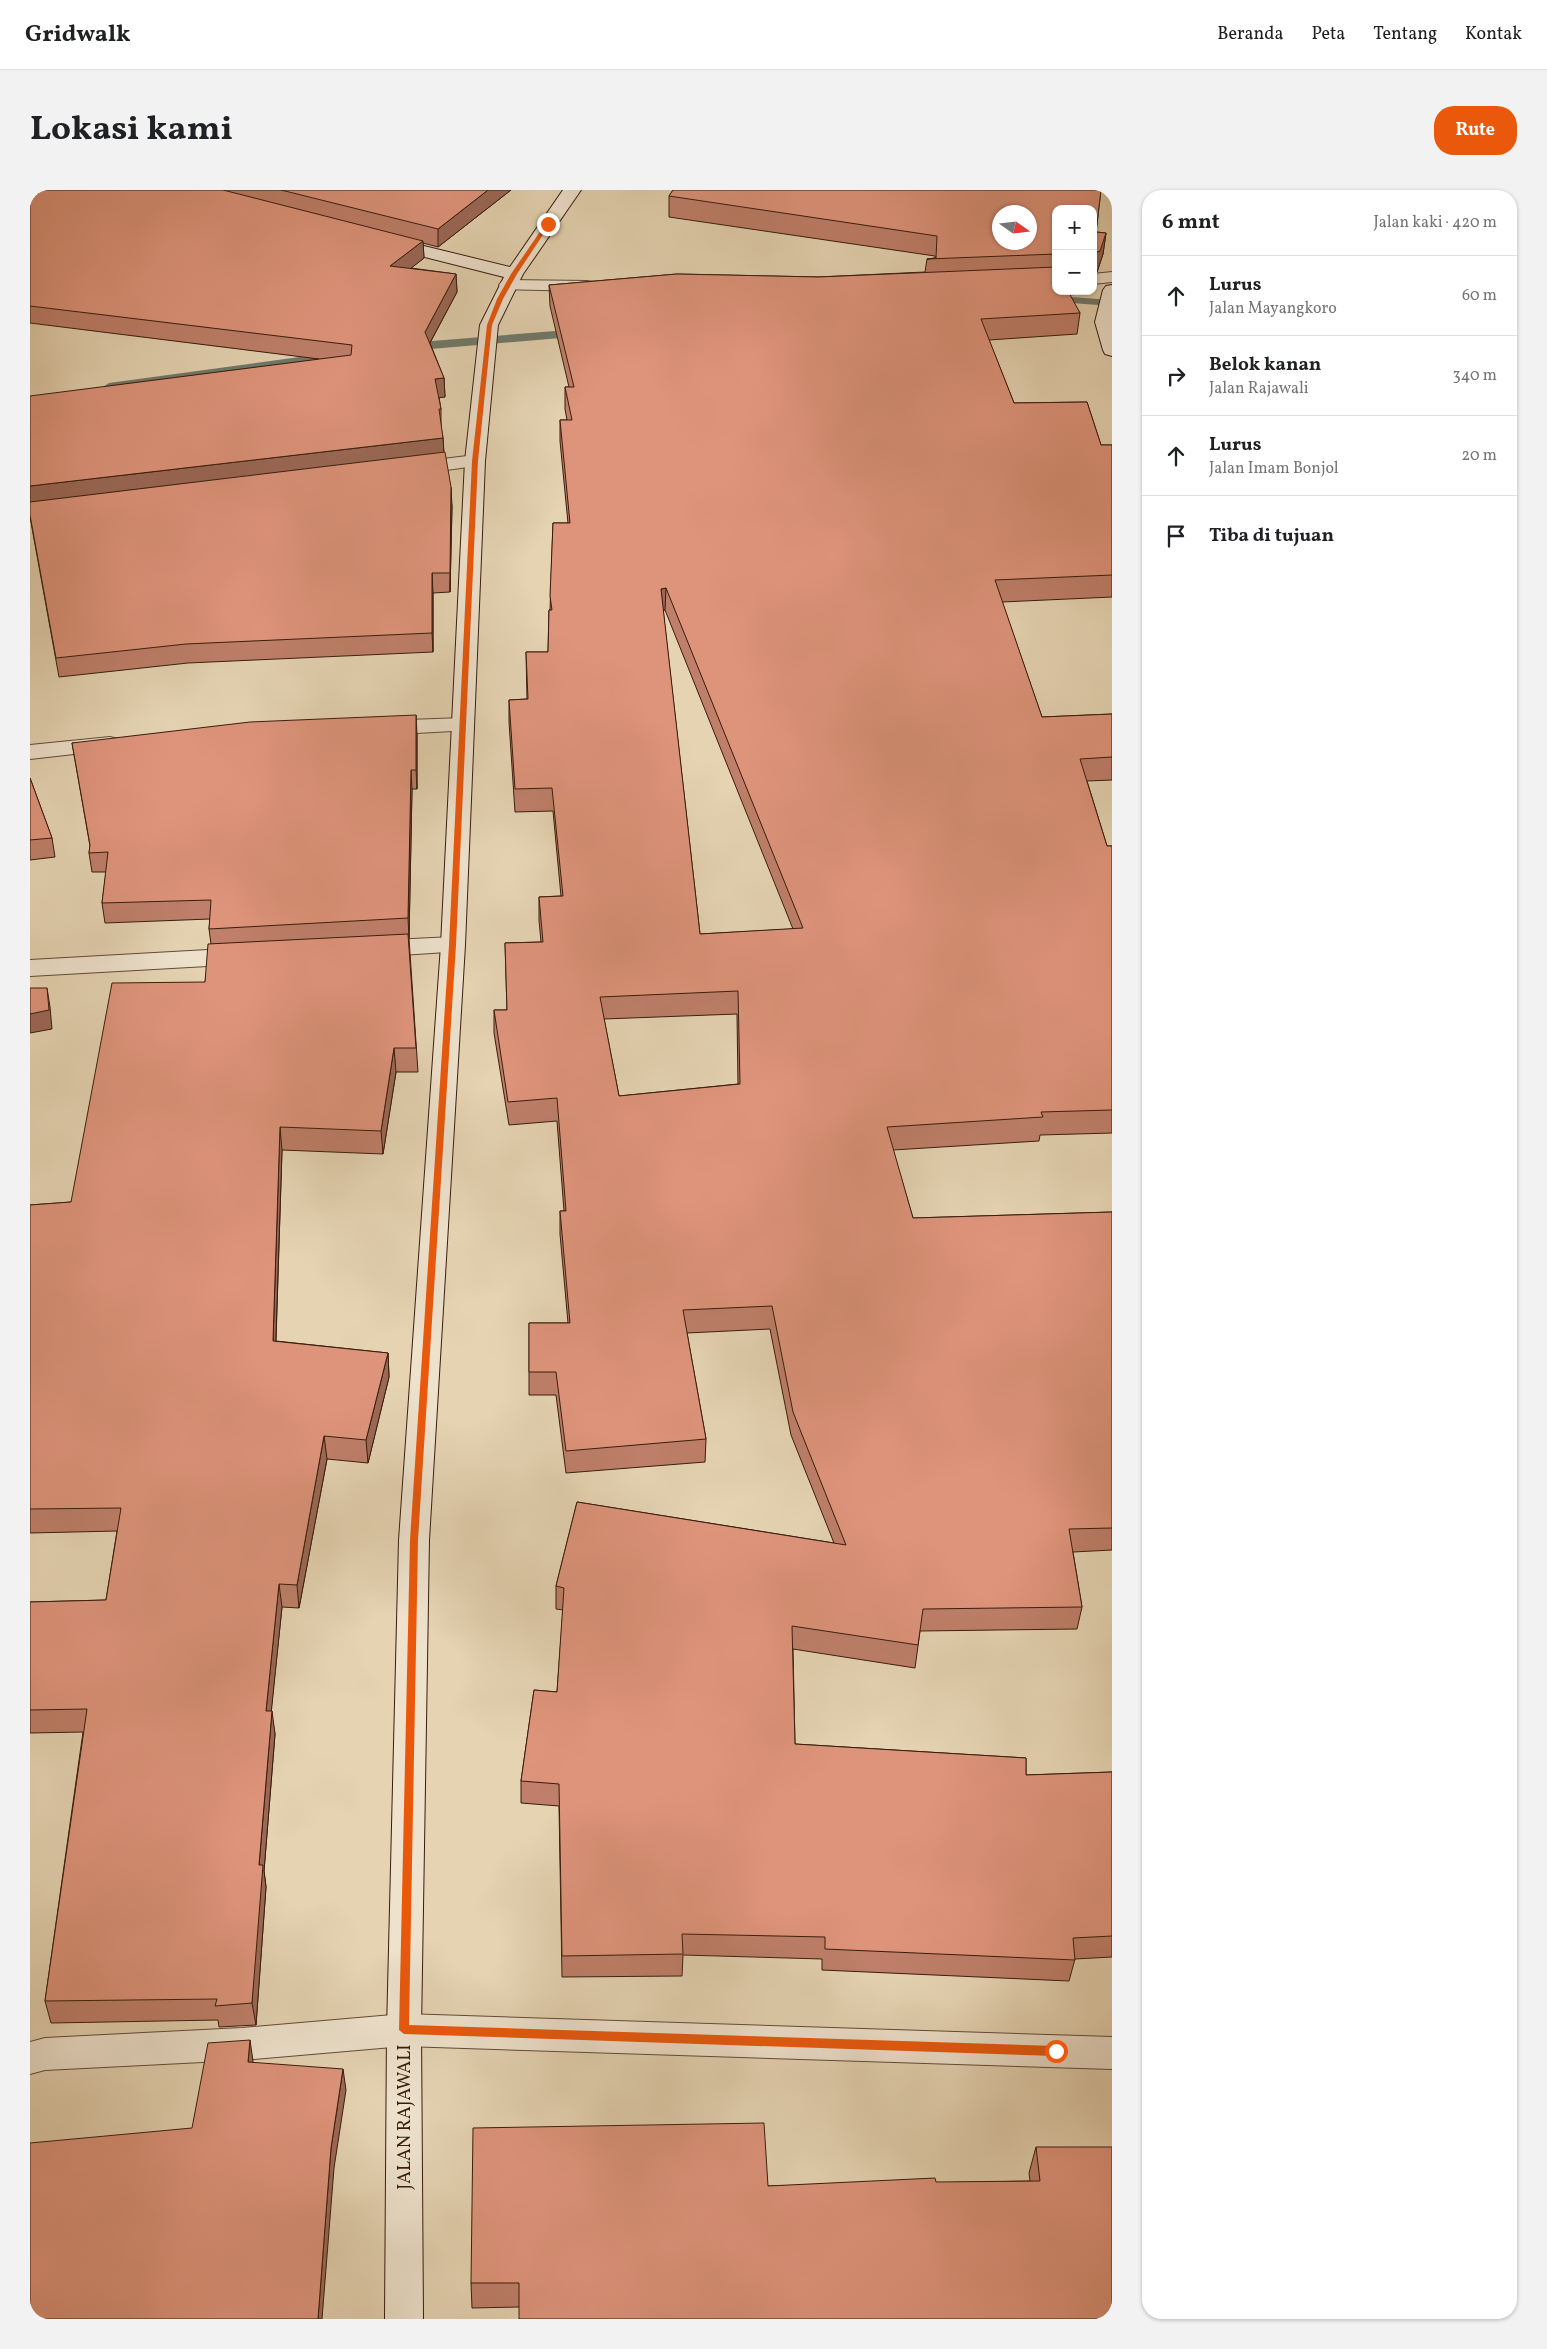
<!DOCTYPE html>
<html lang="id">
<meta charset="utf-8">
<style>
:root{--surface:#fff;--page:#f2f2f2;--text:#202124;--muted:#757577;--line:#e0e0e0;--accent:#ea580c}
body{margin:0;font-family:Vollkorn,serif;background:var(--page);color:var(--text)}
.controls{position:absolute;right:15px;top:15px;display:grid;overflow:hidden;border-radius:10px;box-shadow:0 1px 4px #0004}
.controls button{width:45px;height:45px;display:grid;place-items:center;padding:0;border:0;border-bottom:1px solid var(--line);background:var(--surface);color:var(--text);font:25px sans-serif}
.compass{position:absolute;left:962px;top:15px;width:45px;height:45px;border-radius:50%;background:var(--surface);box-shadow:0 1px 4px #0004;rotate:104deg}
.stop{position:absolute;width:15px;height:15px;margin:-11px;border:4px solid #ea580c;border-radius:50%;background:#fff}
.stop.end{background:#ea580c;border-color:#fff;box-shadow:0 1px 5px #0008}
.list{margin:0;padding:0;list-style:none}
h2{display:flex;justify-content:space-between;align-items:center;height:65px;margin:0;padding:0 20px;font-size:21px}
h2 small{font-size:16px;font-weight:400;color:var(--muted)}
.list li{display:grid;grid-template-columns:32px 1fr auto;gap:15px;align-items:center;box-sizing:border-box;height:80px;padding:0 20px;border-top:1px solid var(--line)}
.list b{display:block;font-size:19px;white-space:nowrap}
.list p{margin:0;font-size:16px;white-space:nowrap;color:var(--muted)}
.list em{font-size:16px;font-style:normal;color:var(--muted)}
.icon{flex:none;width:28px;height:28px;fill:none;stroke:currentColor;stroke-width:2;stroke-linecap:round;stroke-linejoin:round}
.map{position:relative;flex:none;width:1082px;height:2129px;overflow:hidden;border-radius:20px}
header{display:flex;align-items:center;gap:30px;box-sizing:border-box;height:70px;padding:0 25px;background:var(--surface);border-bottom:1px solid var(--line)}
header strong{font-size:24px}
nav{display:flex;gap:28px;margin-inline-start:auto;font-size:18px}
.intro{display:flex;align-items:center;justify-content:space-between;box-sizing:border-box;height:120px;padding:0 30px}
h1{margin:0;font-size:35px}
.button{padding:12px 22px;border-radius:20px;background:var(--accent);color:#fff;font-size:18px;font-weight:700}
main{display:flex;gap:30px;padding:0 30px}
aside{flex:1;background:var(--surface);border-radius:20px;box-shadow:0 1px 4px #0004}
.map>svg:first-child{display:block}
</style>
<header>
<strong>Gridwalk</strong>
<nav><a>Beranda</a><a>Peta</a><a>Tentang</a><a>Kontak</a></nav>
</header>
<div class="intro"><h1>Lokasi kami</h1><a class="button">Rute</a></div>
<main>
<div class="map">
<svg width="1082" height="2129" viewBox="0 0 1082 2129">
<rect width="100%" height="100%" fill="#e5d3b2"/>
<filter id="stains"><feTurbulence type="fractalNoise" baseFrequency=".004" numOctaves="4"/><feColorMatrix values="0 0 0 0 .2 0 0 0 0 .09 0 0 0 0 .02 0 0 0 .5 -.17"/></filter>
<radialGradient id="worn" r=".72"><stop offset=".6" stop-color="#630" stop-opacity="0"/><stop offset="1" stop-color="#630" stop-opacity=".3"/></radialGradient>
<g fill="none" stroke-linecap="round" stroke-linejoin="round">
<!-- stream -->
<path fill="#707a6c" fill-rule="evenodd" d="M1041,107L1082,110V116L1041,113L1020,115L1014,112L1020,109Z
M550,139L554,140V146L377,161L371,157L377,153Z
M306,162L312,166L310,169L79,201L73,197L79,193Z"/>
<!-- street casing -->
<g stroke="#634a36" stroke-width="2">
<path id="street" d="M1082,82V92L1063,94V84Z
M478,90L557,91L563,92L566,96L563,100L557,101L472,99L469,95L472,91Z
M445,265L452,267L455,271L452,275L381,285L374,283L371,279L374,275L381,273Z
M433,528L441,530L444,535L441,540L350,545L342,543L339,538L342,533L350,531Z
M80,547L88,549L91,554L88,559L0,569V555Z
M423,747L432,749L435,755L432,761L341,767L332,765L329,759L332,753L341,751Z
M213,758L222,760L225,766L222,772L213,774L0,786V770Z
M374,1824L1082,1847V1879L374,1856L212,1870L15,1880L0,1884V1852L15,1848L212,1838Z"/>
</g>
<!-- secondary casing -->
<g stroke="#381c0d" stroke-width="2">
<path id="secondary" d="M533,0H551L493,84L468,135L455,271L435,755L399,1350L391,1840L393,2129H355L357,1840L369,1350L411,755L435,271L450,135L474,87L351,56L348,52L351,48L357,47L480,77Z
M1082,95V166L1075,164L1073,160L1065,132L1073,100L1076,96Z"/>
</g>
<!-- street -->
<use href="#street" fill="#eee2cd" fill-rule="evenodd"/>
<!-- secondary -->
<use href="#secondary" fill="#eee2cd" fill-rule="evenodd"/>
</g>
<!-- wall -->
<path fill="#bf7f6a" stroke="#381c0d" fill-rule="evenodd" d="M0,0H481L408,57L393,53L394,68L381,78L426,84L427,102L400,153L414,188L415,207H409L411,219V237L413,248L414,263L422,316L420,402L403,403V462L158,473L29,487L0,327L289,169L0,133Z
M643,0H1071L1066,42L1076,43L1073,64L1067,82L1065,83L1063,94V19H1026V101H1061V103L1039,105L1050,123L1047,144L959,150L984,213L1057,212L1071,255H1082V407L972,412L1012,527L1082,524V590L1057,591L1077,656H1082V943L1010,945L1009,951L863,960L883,1028L1082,1022V1360L1043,1362L1052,1417L1047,1439L890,1441L885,1478L763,1459L765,1554L996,1568V1585L1082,1582V1767L1045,1769L1039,1791L792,1780V1769L653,1765L652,1786L532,1787L529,1616L491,1613V1591L504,1500L527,1502L533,1420L526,1419V1396L547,1312L804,1353L761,1245L740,1139L657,1143L676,1249L675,1272L536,1283L526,1205H499V1133H538L530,1044V1021H534L527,931L479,935L464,843V820H477L475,753L511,752L509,730V707L531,706L523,621L485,622L479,532V510L497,509L496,462H518L519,420H520L523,333H538L530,251V230H537L535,219V197H539L520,116L519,95L647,84L788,87L895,82L897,69L905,68V66L639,27V6ZM970,22H1000V52H970ZM633,420H635L763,739L670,744ZM707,824L708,894L589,906L574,829Z
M387,544V599H382L379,748L388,882H366L353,964L252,960L246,1151L358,1163L359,1187L338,1273L297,1269L269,1418L252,1417L241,1521L245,1544L234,1681L236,1697L226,1835L189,1837L188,1830L21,1833L15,1811L53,1542L0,1543V1412L76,1410L87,1341L0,1343V1015L41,1012L175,792L181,754L179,739L180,729L75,733L72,713L76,682H62L59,663L60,656L42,553Z
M0,588L22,648L25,667L0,670Z
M1006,1957L1082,2129L489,2117L442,2118L441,2093L738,1996L1000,1991L999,1983Z"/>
<!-- shaded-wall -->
<path fill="#9b6856" stroke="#381c0d" d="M458,0H481L408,57V39Z
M1076,43L1073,64L1067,82L1065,83L1063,94L1064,63Z
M393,51L394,68L361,94L360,76Z
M426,84L427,102L396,160L395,142Z
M414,188L415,207L406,208L405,189Z
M413,248L414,267L0,315V296Z
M421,297L422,316L420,402V383Z
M402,383L403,403V462L402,443Z
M636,398L635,420L630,421L631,399Z
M386,525L387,544V599L386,580Z
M381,580L382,599L379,748L378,728Z
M17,798L20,817L22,839L0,843V824Z
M364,858L366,882L353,964L351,941Z
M250,937L252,960L245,1175L243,1151Z
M358,1163L359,1187L338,1273L336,1250Z
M294,1246L297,1269L269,1418L267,1395Z
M249,1394L252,1417L239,1544L236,1521Z
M242,1521L245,1544L234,1681L236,1697L226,1835L222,1813L229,1675Z
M220,1850L223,1871L222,1893L218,1872Z
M313,1879L316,1900L304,1978L292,2129H288L301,1958Z"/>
<!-- building -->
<path fill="#de947b" stroke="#381c0d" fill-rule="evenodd" d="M0,0H193L393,51L360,76L426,84L395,142L414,188L405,189L411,219H409L413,248L0,296V206L321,165L322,155L0,116Z
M251,0H458L408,39Z
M643,0H1071L1066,42L1076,43L1070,61L1064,63L1066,75L1064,82H1063V19H1026V64L897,69L906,68L907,46L639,6ZM970,22H1000V52H970Z
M1026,77V101H1038L1050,123L951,129L984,213L1057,212L1071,255H1082V385L965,390L1012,527L1082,524V567L1050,569L1077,656H1082V920L1011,922L1013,927L857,937L883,1028L1082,1022V1338L1039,1339L1052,1417L893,1419L888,1455L762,1436L765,1554L996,1568V1585L1082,1582V1746L1043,1748L1045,1770L795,1759V1747L652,1744L653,1764L532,1766L529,1594L491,1591L504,1500L527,1502L534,1398L526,1396L547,1312L816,1355L763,1222L742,1116L653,1120L676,1249L536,1261L526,1182H499V1133H540L530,1021H536L527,908L478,912L464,820H477L475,753L513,752L509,707L533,706L522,598L485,599L479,510L498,509L496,462H518L519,420H522L520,406L523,333H540L530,230H542L535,197H544L519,95L647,84L788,87ZM636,398L773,738L670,744L631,399ZM708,801L710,894L589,906L570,807Z
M415,262L421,297L420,383H402V443L156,454L26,468L0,325V312Z
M386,525V580H381L378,728L179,739L181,710L72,713L78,662L59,663L60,655L42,553L220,532Z
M0,588L22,648L0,650Z
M378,744L386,858H364L351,941L250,937L243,1151L358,1163L336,1250L294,1246L267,1395L249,1394L236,1521H242L229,1675H233L222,1813L185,1816L187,1809L15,1811L57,1519L0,1520V1412L76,1410L91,1318L0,1319V1015L41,1012L82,793L175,792L178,754Z
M0,798H17L19,820L0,824Z
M220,1850L218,1872L313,1879L301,1958L288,2129H0V1953L162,1938L178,1853Z
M734,1933L738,1996L905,1988L906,1992L1010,1991L1006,1957H1082V2129H489V2093H441L443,1938Z"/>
<!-- route -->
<path fill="#ea580c" d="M516,33L520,34L487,84L473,109L462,135L448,271L426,755L388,1350L379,1835L1026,1856L1031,1861L1026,1866L374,1844L369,1840L380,1350L419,755L442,271L457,135L467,109L481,84Z"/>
<g text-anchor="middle" stroke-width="4.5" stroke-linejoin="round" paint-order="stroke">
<!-- street labels -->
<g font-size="18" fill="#381c0d" stroke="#eee2cd">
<text transform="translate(374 1927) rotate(-90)" y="6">JALAN RAJAWALI</text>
</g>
</g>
<rect width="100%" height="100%" filter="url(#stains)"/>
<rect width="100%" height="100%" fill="url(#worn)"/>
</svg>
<div class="controls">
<button>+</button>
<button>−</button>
</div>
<svg class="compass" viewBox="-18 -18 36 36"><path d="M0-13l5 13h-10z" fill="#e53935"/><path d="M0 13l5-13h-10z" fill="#757577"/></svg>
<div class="stop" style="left:1026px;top:1861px"></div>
<div class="stop end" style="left:518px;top:34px"></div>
</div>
<aside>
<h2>6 mnt<small>Jalan kaki · 420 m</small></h2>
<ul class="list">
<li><svg class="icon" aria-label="ahead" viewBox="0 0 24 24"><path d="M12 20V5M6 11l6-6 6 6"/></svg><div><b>Lurus</b><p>Jalan Mayangkoro</p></div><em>60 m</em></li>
<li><svg class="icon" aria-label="right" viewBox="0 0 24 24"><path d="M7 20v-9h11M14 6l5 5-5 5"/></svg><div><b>Belok kanan</b><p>Jalan Rajawali</p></div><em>340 m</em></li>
<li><svg class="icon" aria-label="ahead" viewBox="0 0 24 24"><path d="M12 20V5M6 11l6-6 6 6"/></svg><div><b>Lurus</b><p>Jalan Imam Bonjol</p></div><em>20 m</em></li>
<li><svg class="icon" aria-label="arrive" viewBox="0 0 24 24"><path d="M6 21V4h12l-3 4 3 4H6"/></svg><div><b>Tiba di tujuan</b></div></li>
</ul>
</aside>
</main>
